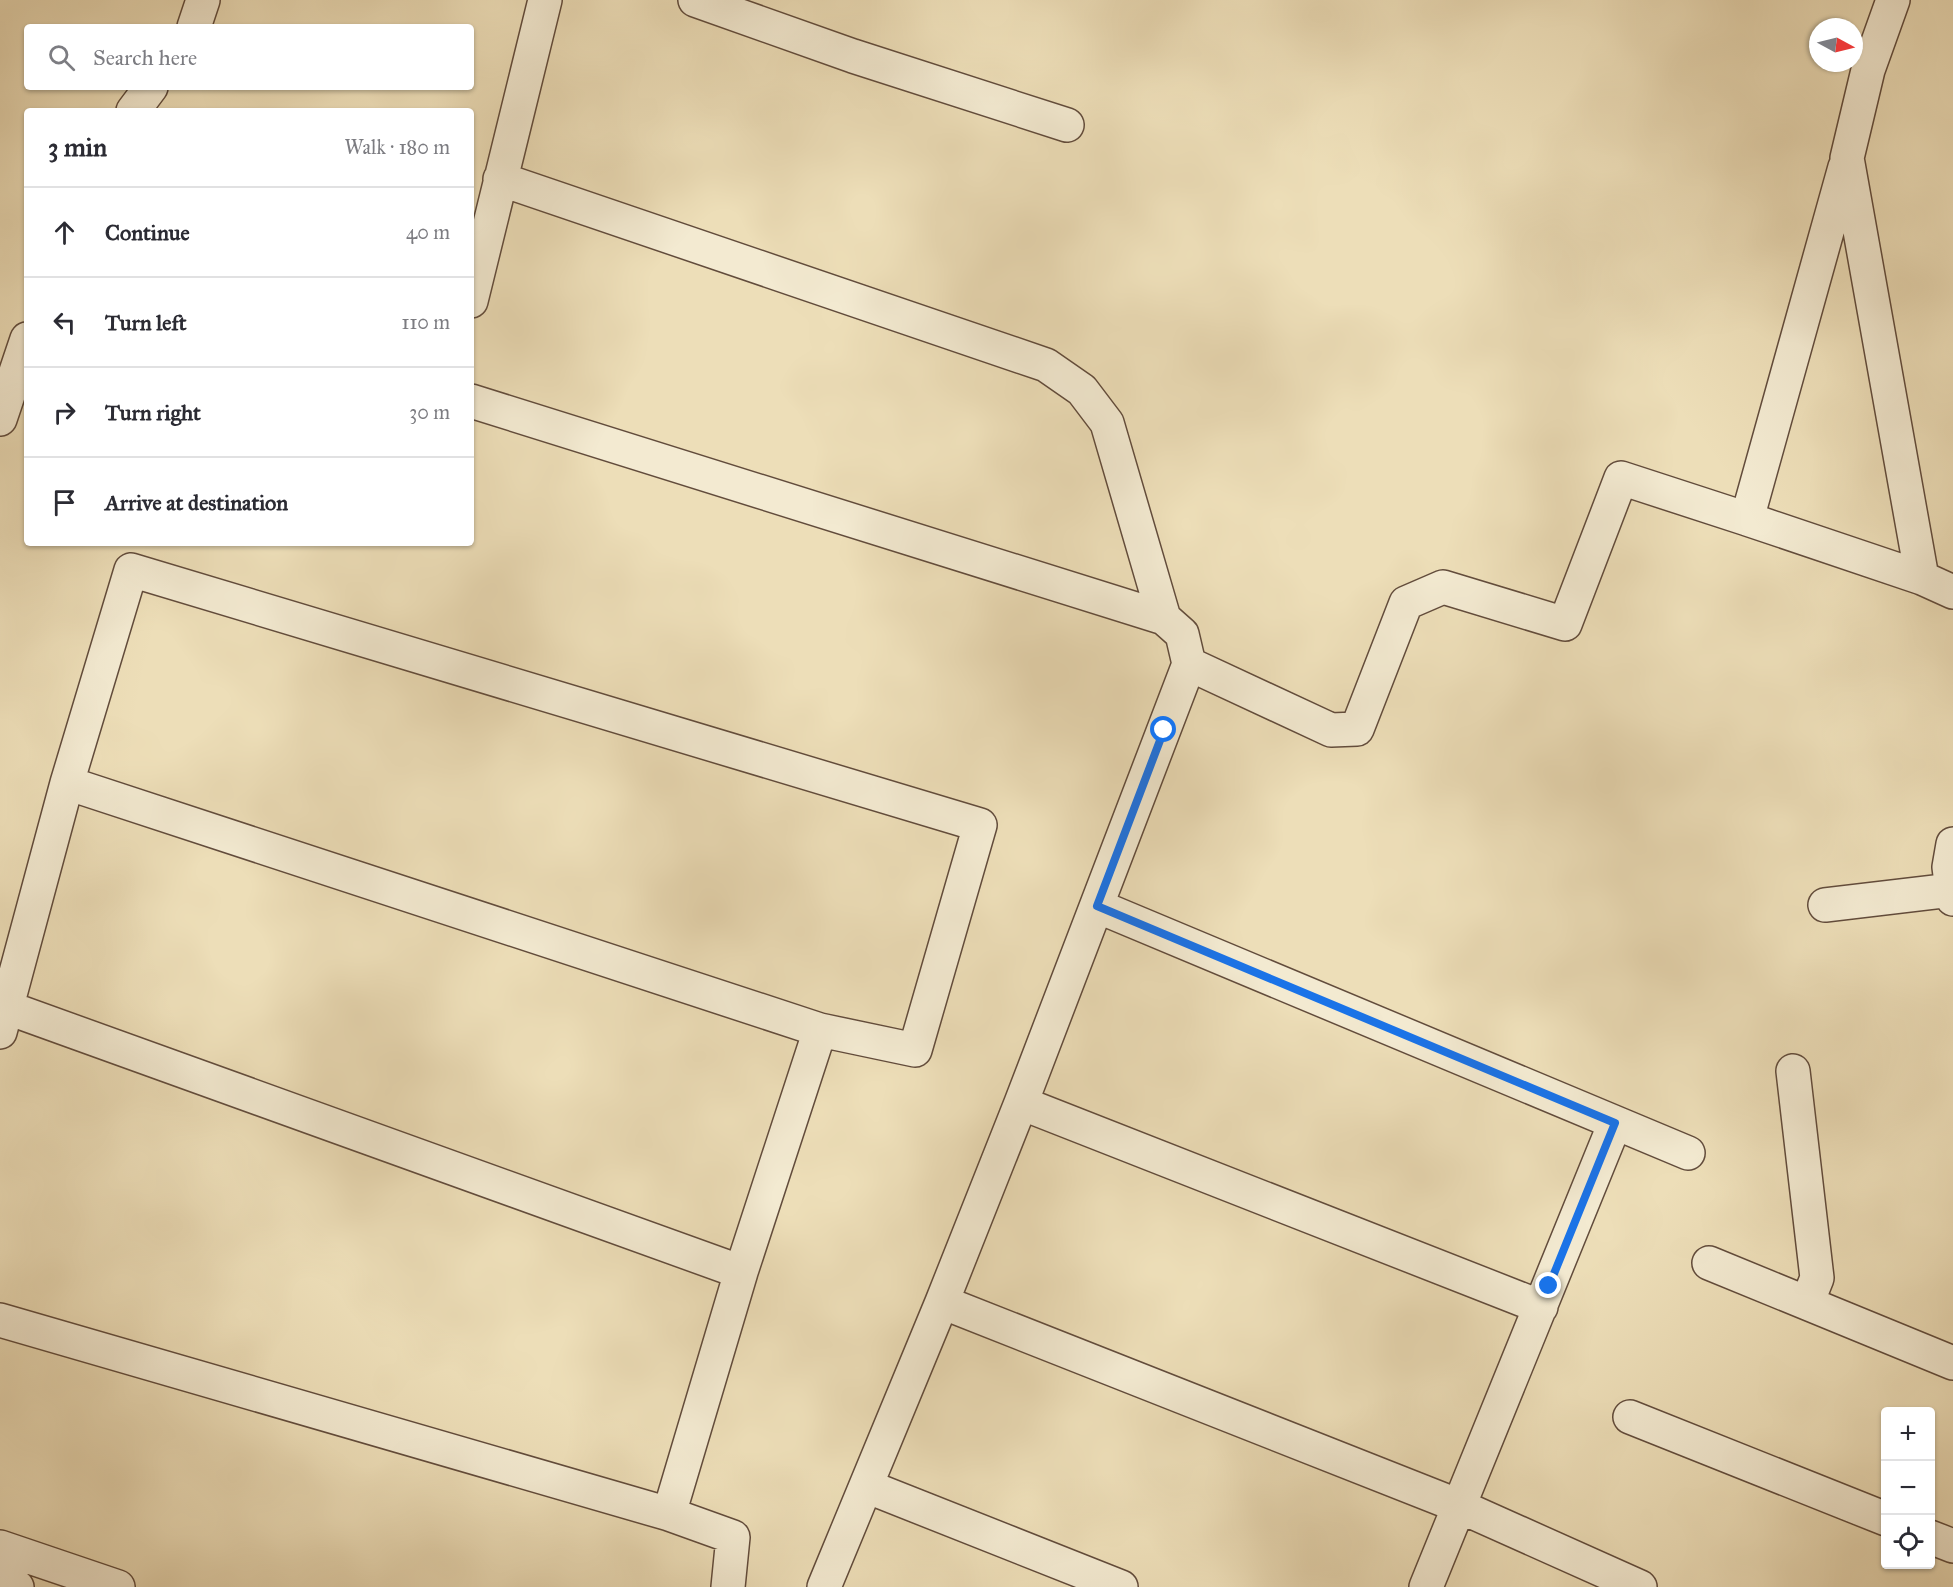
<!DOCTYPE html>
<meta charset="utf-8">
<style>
:root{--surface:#fff;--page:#f2f2f3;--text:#2b2b33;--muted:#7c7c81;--line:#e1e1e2}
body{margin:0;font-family:"IM FELL Great Primer",serif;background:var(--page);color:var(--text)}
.controls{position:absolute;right:18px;bottom:18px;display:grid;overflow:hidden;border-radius:6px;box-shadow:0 2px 4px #0004}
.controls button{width:54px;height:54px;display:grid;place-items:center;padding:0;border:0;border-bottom:2px solid var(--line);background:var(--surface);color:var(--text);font:30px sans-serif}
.compass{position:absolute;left:1809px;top:18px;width:54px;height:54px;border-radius:50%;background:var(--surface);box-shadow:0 2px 4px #0004;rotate:97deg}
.stop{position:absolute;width:18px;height:18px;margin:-14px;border:4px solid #1a73e8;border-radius:50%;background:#fff}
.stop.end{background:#1a73e8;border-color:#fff;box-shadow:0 2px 6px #0008}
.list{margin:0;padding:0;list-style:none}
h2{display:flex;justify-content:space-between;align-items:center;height:78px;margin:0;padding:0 24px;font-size:26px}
h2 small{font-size:20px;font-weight:400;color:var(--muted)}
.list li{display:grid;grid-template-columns:39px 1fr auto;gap:18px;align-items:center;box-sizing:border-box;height:90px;padding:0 24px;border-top:2px solid var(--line)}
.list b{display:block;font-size:22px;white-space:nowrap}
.list em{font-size:20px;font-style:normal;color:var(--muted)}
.icon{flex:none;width:33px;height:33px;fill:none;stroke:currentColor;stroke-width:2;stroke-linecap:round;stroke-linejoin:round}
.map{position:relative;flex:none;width:1953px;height:1587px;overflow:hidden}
.search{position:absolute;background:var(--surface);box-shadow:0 2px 4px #0004;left:24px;top:24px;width:450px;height:66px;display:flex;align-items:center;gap:15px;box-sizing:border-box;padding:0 21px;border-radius:6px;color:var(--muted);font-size:22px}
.panel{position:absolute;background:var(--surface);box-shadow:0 2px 4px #0004;left:24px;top:108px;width:450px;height:438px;border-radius:6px}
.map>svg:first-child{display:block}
</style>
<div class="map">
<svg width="1953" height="1587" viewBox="0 0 1953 1587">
<rect width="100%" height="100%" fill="#eddeb8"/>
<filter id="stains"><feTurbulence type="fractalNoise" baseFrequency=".00333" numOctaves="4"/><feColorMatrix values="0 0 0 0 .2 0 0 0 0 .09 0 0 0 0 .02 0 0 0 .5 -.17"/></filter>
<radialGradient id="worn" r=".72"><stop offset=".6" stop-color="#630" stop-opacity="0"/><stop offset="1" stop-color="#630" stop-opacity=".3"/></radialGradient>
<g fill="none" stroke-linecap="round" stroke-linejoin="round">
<!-- minor casing -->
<g stroke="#624c3c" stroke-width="36">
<path id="minor" d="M695,0L853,56L1067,125
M1893,0L1868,70L1847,158L1922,578L1953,592
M194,27L203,0
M133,111L151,87
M1845,167L1747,519L1922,578
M500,179L1046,365L1082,390L1107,423L1164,618
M471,301L545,0
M471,401L1164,618L1182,634L1189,664L1021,1103L942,1302L824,1587
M0,419L27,339
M1189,664L1331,730L1357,729L1406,603L1443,587L1565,624L1621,478L1747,519
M1953,844L1949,867L1953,899
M1825,905L1952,890
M1097,906L1688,1153
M0,1005L741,1272
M0,1032L67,783L131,570L980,825L915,1050L820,1030
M1793,1071L1817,1278L1807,1303
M1021,1103L1541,1307
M1709,1263L1953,1363
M942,1302L1459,1506L1640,1587
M0,1320L669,1514L741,1272L820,1030L67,783
M1630,1417L1886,1519
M866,1486L1121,1587
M669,1514L733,1537L728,1587
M1930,1537L1953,1546
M0,1547L118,1587
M0,1581L17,1587
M1426,1587L1615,1123"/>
</g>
<!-- minor -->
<use href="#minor" stroke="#f3ead1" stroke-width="33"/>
</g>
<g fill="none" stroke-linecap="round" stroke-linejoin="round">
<!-- route -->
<path stroke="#1a73e8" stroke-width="8" d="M1164,730L1097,906L1615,1123L1549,1286"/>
</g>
<rect width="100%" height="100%" filter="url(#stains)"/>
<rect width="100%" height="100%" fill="url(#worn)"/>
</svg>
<div class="controls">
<button>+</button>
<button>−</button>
<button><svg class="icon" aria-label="locate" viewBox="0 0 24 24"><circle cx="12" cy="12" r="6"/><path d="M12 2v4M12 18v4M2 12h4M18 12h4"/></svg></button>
</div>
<svg class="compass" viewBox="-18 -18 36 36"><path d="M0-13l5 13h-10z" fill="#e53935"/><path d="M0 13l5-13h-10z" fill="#7c7c81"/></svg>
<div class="stop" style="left:1164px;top:730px"></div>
<div class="stop end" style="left:1549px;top:1286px"></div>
<div class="search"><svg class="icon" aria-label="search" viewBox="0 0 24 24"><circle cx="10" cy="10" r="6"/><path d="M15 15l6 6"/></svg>Search here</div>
<section class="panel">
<h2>3 min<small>Walk · 180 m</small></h2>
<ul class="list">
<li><svg class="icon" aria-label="ahead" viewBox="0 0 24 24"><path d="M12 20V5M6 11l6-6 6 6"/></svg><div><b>Continue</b></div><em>40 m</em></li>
<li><svg class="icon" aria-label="left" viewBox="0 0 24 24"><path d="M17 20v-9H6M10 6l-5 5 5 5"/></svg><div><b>Turn left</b></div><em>110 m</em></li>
<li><svg class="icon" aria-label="right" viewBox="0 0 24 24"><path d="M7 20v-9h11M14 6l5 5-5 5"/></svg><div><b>Turn right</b></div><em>30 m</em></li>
<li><svg class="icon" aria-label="arrive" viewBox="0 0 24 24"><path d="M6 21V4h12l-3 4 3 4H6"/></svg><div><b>Arrive at destination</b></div></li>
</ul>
</section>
</div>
